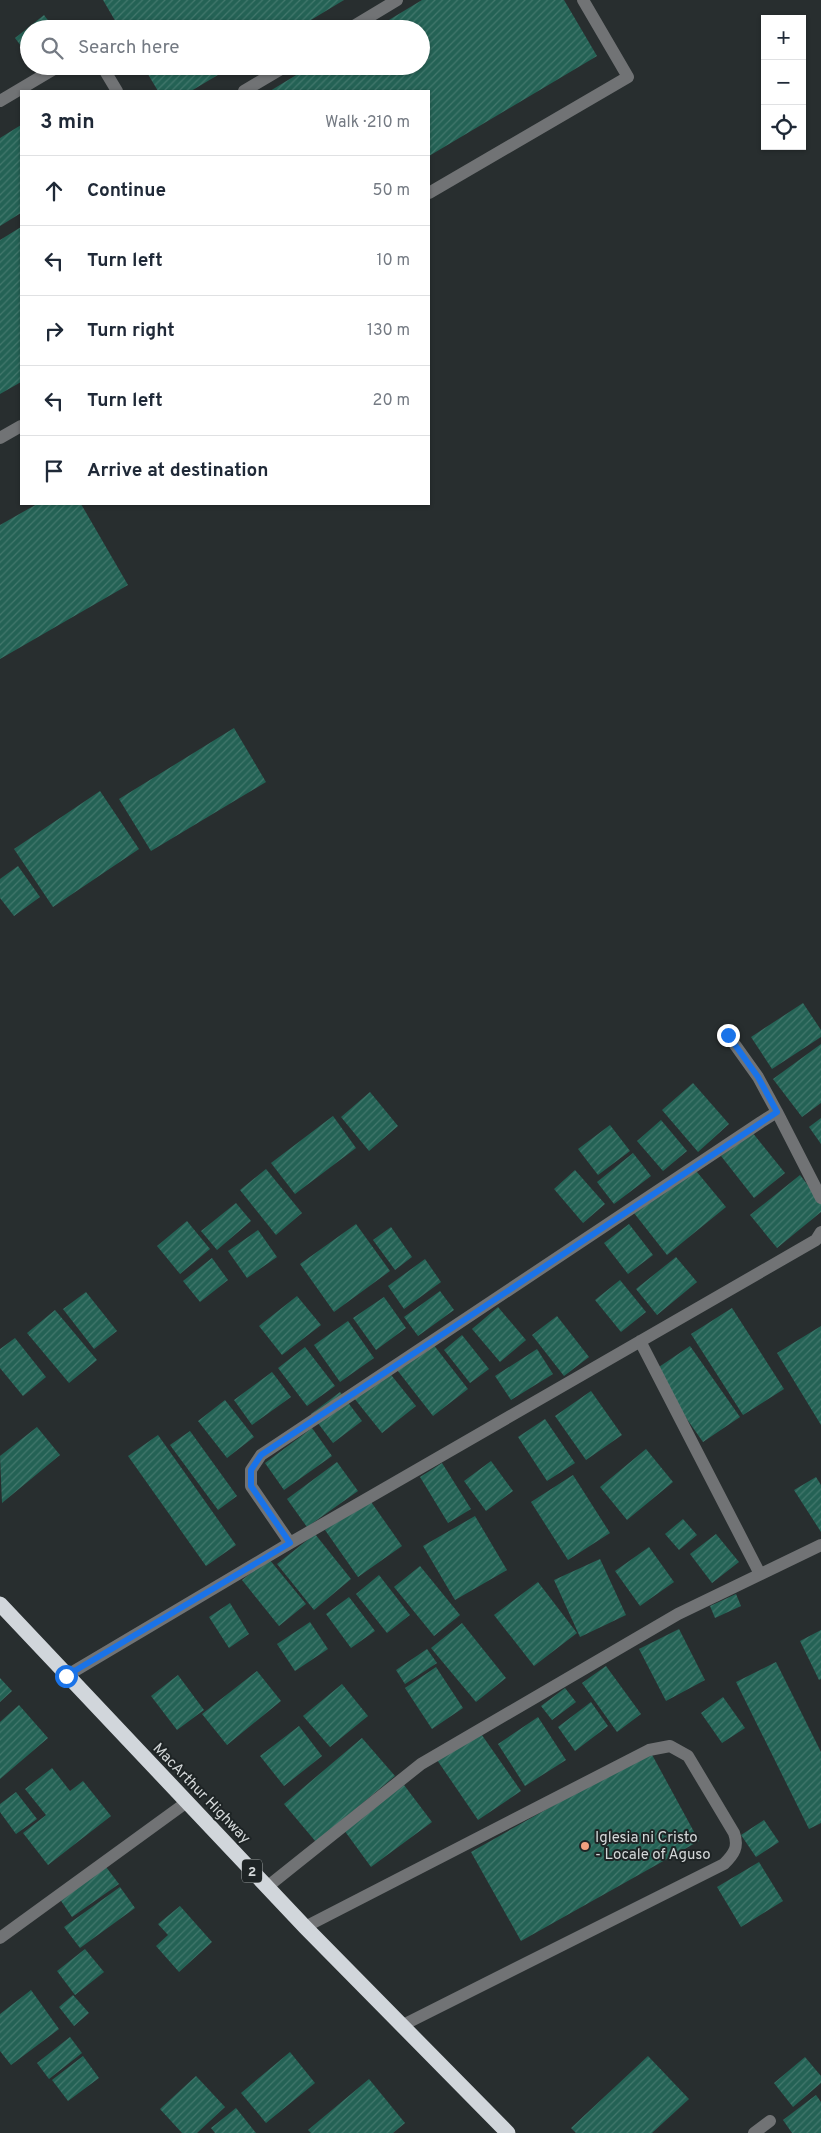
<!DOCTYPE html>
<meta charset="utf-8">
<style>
:root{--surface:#fff;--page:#f2f2f3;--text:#1f2937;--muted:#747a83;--line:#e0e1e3}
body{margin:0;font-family:Overpass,sans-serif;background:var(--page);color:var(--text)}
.controls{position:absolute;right:15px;top:15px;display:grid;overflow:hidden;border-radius:0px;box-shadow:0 1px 4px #0004}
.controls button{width:45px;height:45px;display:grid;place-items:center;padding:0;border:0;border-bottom:1px solid var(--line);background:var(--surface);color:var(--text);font:25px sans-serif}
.stop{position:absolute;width:15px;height:15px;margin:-11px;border:4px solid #1a73e8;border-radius:50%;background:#fff}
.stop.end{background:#1a73e8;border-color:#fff;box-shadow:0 1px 5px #0008}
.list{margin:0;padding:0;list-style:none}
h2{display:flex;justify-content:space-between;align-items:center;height:65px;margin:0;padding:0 20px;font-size:21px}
h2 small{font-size:16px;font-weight:400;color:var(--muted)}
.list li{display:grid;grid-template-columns:32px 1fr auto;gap:15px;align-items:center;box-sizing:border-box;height:70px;padding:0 20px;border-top:1px solid var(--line)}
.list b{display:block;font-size:19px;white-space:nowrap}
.list em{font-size:16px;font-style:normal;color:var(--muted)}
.icon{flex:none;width:28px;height:28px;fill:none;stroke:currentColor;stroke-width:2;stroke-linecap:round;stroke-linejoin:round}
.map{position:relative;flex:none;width:821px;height:2133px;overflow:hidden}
.search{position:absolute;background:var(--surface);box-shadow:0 1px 4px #0004;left:20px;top:20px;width:410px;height:55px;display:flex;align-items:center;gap:12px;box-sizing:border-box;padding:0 18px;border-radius:28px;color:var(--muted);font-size:19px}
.panel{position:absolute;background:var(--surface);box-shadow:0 1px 4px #0004;left:20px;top:90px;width:410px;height:415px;border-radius:0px}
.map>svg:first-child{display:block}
</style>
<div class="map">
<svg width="821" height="2133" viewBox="0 0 821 2133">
<defs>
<pattern id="building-hatch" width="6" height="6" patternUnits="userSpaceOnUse" patternTransform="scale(1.25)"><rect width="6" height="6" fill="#246255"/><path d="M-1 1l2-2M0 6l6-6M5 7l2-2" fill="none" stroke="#43786d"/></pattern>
</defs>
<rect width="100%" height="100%" fill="#282e2f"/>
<!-- building -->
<path fill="url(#building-hatch)" d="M103,0H344L296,29H120Z
M422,0H564L597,56L429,156V91H270L311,66H421V29H374Z
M44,15L53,27L29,29V46L24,50L15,38Z
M143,66H233L191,91H158Z
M21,125V213L0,226V138Z
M21,227V382L0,394V240Z
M37,504H81L128,585L0,659V525Z
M234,728L266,782L151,851L119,799Z
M100,791L139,849L53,907L14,849Z
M18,866L40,897L14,916L0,898V879Z
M803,1003L821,1030V1037L772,1069L751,1037Z
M821,1044V1103L802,1117L773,1079Z
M693,1083L729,1124L698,1152L662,1110Z
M370,1092L398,1126L369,1151L341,1117Z
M333,1116L356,1148L295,1194L271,1163Z
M821,1118V1144L809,1127Z
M661,1120L687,1151L663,1171L637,1141Z
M610,1125L630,1151L598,1175L578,1149Z
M752,1132L785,1173L754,1198L721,1156Z
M633,1153L651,1176L614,1204L597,1182Z
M692,1166L726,1207L667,1255L634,1213Z
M266,1169L302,1213L276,1235L240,1190Z
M575,1170L605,1204L583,1223L554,1189Z
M800,1175L821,1202V1212L777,1248L750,1215Z
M236,1203L251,1221L217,1250L201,1231Z
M187,1221L210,1249L180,1274L157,1246Z
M356,1224L390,1271L334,1312L300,1264Z
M629,1224L653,1255L628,1274L604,1243Z
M391,1227L412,1257L395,1270L373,1240Z
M258,1230L277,1257L247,1278L228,1251Z
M676,1257L697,1282L657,1315L636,1289Z
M212,1258L228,1280L200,1302L183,1281Z
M425,1259L441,1282L404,1309L388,1286Z
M620,1280L646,1312L621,1332L595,1300Z
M440,1291L454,1310L418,1336L404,1317Z
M86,1292L117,1331L94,1349L63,1309Z
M297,1296L321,1325L282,1355L259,1326Z
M384,1297L406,1328L376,1350L353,1318Z
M498,1307L526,1340L500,1362L472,1329Z
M732,1308L784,1389L743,1415L691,1334Z
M55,1310L97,1360L69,1383L27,1333Z
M557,1316L589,1357L564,1376L532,1335Z
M348,1321L374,1358L340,1382L314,1345Z
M821,1326V1425L777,1353Z
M462,1335L489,1369L470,1383L444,1350Z
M15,1338L46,1377L23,1396L0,1368V1349Z
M429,1339L468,1389L433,1416L394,1366Z
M690,1346L740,1417L703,1442L653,1371Z
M305,1347L335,1386L307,1406L278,1368Z
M537,1349L553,1374L511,1400L495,1376Z
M388,1371L416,1406L382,1433L354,1398Z
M272,1372L291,1397L252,1425L234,1400Z
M591,1391L622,1435L586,1460L555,1416Z
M340,1392L362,1421L333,1443L311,1414Z
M225,1400L254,1437L227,1458L198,1421Z
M545,1419L575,1463L547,1481L518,1437Z
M37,1427L60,1455L2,1503L0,1456Z
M312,1428L332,1456L284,1490L265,1463Z
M190,1431L237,1496L218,1510L170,1445Z
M158,1435L236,1545L206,1566L128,1456Z
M646,1449L673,1482L627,1520L600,1487Z
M491,1461L513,1491L486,1511L464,1481Z
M337,1462L358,1491L307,1527L287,1499Z
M442,1463L471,1509L448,1523L420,1477Z
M573,1475L610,1533L568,1560L531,1502Z
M816,1477L821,1485V1532L794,1490Z
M369,1499L402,1546L358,1577L325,1530Z
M475,1516L507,1570L455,1600L423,1546Z
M683,1519L697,1535L679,1550L665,1534Z
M315,1534L351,1579L314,1610L277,1564Z
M716,1534L739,1562L712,1583L690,1554Z
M649,1547L674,1582L640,1606L615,1571Z
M269,1559L306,1604L279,1626L242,1580Z
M600,1559L626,1615L580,1637L554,1580Z
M420,1566L460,1615L434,1636L394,1587Z
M379,1575L410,1615L387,1633L356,1594Z
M538,1582L577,1633L534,1666L494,1615Z
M736,1594L741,1606L715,1618L710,1606Z
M349,1597L375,1631L351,1648L326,1614Z
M230,1603L249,1634L229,1648L209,1617Z
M310,1622L328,1649L295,1671L277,1644Z
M462,1623L506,1678L476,1702L431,1648Z
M679,1629L705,1680L666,1701L639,1649Z
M821,1630V1679L819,1680L800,1641Z
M427,1649L437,1663L405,1684L396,1670Z
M776,1662L821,1752V1823L809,1829L736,1682Z
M606,1666L641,1714L617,1732L582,1683Z
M436,1667L463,1708L432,1729L405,1688Z
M257,1671L281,1701L227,1745L202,1714Z
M178,1675L204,1710L177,1730L151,1696Z
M0,1678L12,1691L0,1702Z
M342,1684L368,1716L330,1747L303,1716Z
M565,1688L576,1702L552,1720L541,1706Z
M723,1697L745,1728L722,1743L701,1713Z
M591,1702L608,1726L575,1751L558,1727Z
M19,1705L48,1738L0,1779V1722Z
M538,1717L566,1760L525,1786L498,1744Z
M299,1726L322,1756L284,1786L260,1756Z
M477,1728L521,1791L478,1820L435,1757Z
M362,1738L395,1776L316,1842L284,1804Z
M650,1751L699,1841L521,1941L471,1852Z
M52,1768L70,1791L83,1781L111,1816L48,1865L23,1833L46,1815L25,1789Z
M404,1785L432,1822L371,1867L344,1830Z
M16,1792L37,1819L16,1834L0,1812V1804Z
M764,1820L779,1842L756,1857L741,1835Z
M759,1862L783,1901L741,1927L717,1887Z
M103,1863L119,1884L72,1917L57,1895Z
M120,1887L135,1908L80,1948L64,1927Z
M180,1906L212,1942L179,1972L156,1946L168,1935L158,1924Z
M85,1949L104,1972L75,1995L57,1971Z
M31,1990L59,2029L11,2065L0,2051V2014Z
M73,1995L89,2013L74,2026L59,2007Z
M70,2037L82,2053L49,2079L37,2063Z
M290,2052L315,2083L266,2123L241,2093Z
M83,2056L99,2078L68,2101L52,2080Z
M648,2056L689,2099L652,2133H576L571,2128Z
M805,2057L821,2076V2083L793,2107L774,2083Z
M196,2076L225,2107L197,2133H182L160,2109Z
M369,2079L405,2123L393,2133H311L308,2130Z
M816,2095L821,2102V2133H792L783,2120Z
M236,2108L256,2133H215L211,2128Z"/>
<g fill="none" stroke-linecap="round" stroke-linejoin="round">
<!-- minor -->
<path stroke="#717375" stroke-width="12" d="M349,29L397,0
M102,66L117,91
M244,91L286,66
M0,101L59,66
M429,193L628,77L583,0
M0,438L21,426
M728,1035L758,1077L777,1112
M640,1341L760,1574
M290,1543L251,1486V1470L261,1455L761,1122L777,1112L821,1198
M66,1676L290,1543L816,1240L821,1232
M267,1887L421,1764L678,1614L821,1545
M305,1927L649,1750L670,1746L688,1756L734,1833C739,1847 734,1854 724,1864L403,2025
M0,1938L187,1802
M754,2133L770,2121"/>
<!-- highway -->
<path stroke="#d1d6db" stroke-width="15" d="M0,1604L305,1927L508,2133"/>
</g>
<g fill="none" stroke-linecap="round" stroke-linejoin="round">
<!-- route -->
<path stroke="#1a73e8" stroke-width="6" d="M66,1676L290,1543L251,1486V1470L261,1455L777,1112L758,1077L728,1035"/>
</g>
<!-- markers -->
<circle fill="#f2a07f" stroke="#1e2425" stroke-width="2" cx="585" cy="1846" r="5"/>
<g text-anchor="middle" stroke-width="4" stroke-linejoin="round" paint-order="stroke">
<!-- shield labels -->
<rect fill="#1e2425" stroke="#9da2a3" stroke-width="1" x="242" y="1859.5" width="20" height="23" rx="4"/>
<g font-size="14" font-weight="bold" fill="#d4d8d9">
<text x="252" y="1876">2</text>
</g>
<!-- street labels -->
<g font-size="15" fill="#d4d8d9" stroke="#1e2425">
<text transform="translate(202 1793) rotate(46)" y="5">MacArthur Highway</text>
</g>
<!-- poi labels -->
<g font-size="15" fill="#d4d8d9" stroke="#1e2425" text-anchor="start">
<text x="595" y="1842">Iglesia ni Cristo<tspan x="595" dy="17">- Locale of Aguso</tspan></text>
</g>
</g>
</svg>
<div class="controls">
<button>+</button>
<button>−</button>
<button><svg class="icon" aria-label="locate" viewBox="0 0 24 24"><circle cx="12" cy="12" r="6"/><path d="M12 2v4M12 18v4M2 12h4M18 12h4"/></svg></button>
</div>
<div class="stop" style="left:66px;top:1676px"></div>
<div class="stop end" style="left:728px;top:1035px"></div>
<div class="search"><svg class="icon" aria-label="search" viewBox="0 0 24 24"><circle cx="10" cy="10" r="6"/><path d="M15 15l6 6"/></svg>Search here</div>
<section class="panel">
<h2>3 min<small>Walk · 210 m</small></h2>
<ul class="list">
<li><svg class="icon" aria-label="ahead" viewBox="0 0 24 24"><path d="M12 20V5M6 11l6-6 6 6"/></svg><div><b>Continue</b></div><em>50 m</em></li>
<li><svg class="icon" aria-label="left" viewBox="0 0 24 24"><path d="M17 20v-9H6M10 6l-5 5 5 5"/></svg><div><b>Turn left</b></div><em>10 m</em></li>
<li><svg class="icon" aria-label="right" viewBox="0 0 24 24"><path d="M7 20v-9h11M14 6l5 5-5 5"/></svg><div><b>Turn right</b></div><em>130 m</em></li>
<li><svg class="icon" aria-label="left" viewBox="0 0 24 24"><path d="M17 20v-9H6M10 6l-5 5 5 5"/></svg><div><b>Turn left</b></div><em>20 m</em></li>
<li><svg class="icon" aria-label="arrive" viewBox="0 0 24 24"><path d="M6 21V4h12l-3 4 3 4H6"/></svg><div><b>Arrive at destination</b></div></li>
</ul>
</section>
</div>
